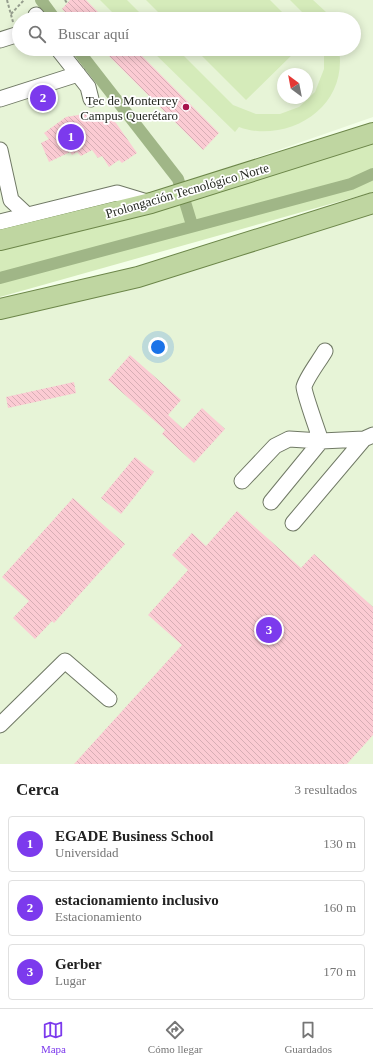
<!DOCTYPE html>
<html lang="es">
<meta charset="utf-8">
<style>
:root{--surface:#fff;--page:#f6f6f6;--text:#222;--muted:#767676;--line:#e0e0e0;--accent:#7c3aed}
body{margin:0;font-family:Georgia,serif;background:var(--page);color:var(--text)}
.compass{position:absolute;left:277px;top:68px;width:36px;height:36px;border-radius:50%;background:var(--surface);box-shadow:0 2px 10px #0003;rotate:328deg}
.you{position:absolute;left:158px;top:347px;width:14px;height:14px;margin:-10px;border:3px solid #fff;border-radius:50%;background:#1a73e8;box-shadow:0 0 0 6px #1a73e833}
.badge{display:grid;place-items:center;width:26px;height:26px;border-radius:50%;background:var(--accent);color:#fff;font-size:13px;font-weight:700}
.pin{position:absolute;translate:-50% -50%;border:2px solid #fff;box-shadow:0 1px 4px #0006}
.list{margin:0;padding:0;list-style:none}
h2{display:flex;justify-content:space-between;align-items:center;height:52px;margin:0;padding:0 16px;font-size:17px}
h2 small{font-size:13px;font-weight:400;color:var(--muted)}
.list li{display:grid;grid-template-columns:26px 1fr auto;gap:12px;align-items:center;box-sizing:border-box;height:56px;margin:0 8px 8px;padding:0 8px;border:1px solid var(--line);border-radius:4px}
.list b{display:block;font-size:15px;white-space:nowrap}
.list p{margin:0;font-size:13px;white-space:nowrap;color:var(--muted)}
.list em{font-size:13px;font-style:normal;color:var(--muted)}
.icon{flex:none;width:22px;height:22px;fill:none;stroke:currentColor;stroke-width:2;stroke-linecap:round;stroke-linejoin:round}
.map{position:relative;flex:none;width:373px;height:764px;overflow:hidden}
.search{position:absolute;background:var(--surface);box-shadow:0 2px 10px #0003;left:12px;right:12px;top:12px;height:44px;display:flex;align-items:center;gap:10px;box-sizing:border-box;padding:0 14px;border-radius:22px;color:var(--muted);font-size:15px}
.sheet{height:244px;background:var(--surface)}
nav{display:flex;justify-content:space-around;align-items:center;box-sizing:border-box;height:56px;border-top:1px solid var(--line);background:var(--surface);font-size:11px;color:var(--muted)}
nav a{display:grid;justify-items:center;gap:2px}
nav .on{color:var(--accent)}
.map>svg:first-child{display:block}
</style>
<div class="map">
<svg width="373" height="764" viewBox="0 0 373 764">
<defs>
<pattern id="building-back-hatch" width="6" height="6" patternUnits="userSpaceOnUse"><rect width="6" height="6" fill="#fbcbd3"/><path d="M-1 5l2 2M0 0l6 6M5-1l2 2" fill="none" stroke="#d7aeb5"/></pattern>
</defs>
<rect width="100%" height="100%" fill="#f4ffe9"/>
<!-- built -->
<path fill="#e7f4d7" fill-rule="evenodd" d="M0,0H373V117L164,190L0,232ZM19,19H354V49H19ZM283,74H307V98H283Z
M373,203V764H0V309Z"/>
<!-- green -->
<path fill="#d5ebba" d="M100,0H127L146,19H119Z
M146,0H270L289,19H165Z
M290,0H313L326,12L329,19H309Z
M150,49H177L233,105L256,114H280L299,107L315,92L324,69V49H339C347,99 305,134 257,131C251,131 245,129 239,127L235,132Z
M195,49H298L246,100Z
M373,140V192L0,297V246Z"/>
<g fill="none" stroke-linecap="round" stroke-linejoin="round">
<!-- canal -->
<path stroke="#a0b687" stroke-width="12" d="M41,0L55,19
M77,49L178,179L192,225
M0,278L351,184L373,174"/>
</g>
<!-- building -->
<path fill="url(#building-back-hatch)" d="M70,0H86L105,19H72L62,9Z
M102,49H135L219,133L203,150Z
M96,112L105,113L116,123L137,153L122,163L119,160L109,167L102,156L98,158L92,150L81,156L77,152L72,155L70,152L49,162L41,143L49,139L44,133L66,117Z
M130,355L181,400L168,415L183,429L202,408L225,429L194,463L162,434L165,430L108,380Z
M74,382L76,393L8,408L6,397Z
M135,457L154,472L121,514L101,498Z
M73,498L125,544L54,623L52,621L35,639L13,618L29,601L2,577Z
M237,511L301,568L314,554L373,607V735L347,764H74L182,645L148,615L188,570L172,555L192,533L206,546Z"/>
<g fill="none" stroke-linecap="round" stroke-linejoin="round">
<!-- minor casing -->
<g stroke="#707965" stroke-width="17">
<path id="minor" d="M36,15L39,19
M0,40L19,34
M58,49L88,87L91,99
M0,99L78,74
M0,150L11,200L27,215
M0,222L117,193L150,203
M242,481L275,446L289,439L321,441L364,439L373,435
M271,502L321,441C318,432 304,393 304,387C306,378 320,360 325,351
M293,523L364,439
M0,725L65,661L109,699"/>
</g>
<!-- major casing -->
<g stroke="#6c8649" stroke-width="22">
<path id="major" d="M0,240L151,203L373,133
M0,309L138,277L373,203"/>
</g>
<!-- path -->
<path stroke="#959d8d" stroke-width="2" stroke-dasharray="3 2" stroke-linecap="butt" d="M7,0L13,22
M65,0L67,3
M11,14L24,0"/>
<!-- minor -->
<use href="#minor" stroke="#fff" stroke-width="15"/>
<!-- major -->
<use href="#major" stroke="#bfd6a1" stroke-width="20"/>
</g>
<!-- markers -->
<circle fill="#a8144c" stroke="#fff" stroke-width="1.5" cx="186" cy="107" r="4"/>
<g text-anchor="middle" stroke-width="3.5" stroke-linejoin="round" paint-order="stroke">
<!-- poi labels -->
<g font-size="13" fill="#1f231b" stroke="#fff" text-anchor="end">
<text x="178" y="105">Tec de Monterrey<tspan x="178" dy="15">Campus Querétaro</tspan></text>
</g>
<!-- street labels -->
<g font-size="13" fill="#1f231b" stroke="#fff">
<text transform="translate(187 190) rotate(-16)" y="5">Prolongación Tecnológico Norte</text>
</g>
</g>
</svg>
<svg class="compass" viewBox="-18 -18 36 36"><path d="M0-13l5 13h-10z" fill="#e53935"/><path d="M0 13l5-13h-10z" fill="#767676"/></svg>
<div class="you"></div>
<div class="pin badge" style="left:71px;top:137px">1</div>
<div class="pin badge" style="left:43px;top:98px">2</div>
<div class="pin badge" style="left:269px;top:630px">3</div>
<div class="search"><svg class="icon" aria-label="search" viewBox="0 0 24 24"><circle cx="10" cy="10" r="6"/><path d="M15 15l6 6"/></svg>Buscar aquí</div>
</div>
<section class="sheet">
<h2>Cerca<small>3 resultados</small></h2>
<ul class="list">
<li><span class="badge">1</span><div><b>EGADE Business School</b><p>Universidad</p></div><em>130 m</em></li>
<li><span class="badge">2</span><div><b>estacionamiento inclusivo</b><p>Estacionamiento</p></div><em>160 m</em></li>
<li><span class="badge">3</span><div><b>Gerber</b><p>Lugar</p></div><em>170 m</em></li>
</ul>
</section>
<nav>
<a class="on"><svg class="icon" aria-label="map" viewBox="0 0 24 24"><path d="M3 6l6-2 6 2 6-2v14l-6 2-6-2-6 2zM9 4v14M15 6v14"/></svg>Mapa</a>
<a><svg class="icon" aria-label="directions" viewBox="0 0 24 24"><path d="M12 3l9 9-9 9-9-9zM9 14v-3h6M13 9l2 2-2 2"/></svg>Cómo llegar</a>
<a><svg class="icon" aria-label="saved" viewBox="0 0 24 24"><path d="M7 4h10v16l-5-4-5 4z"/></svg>Guardados</a>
</nav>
